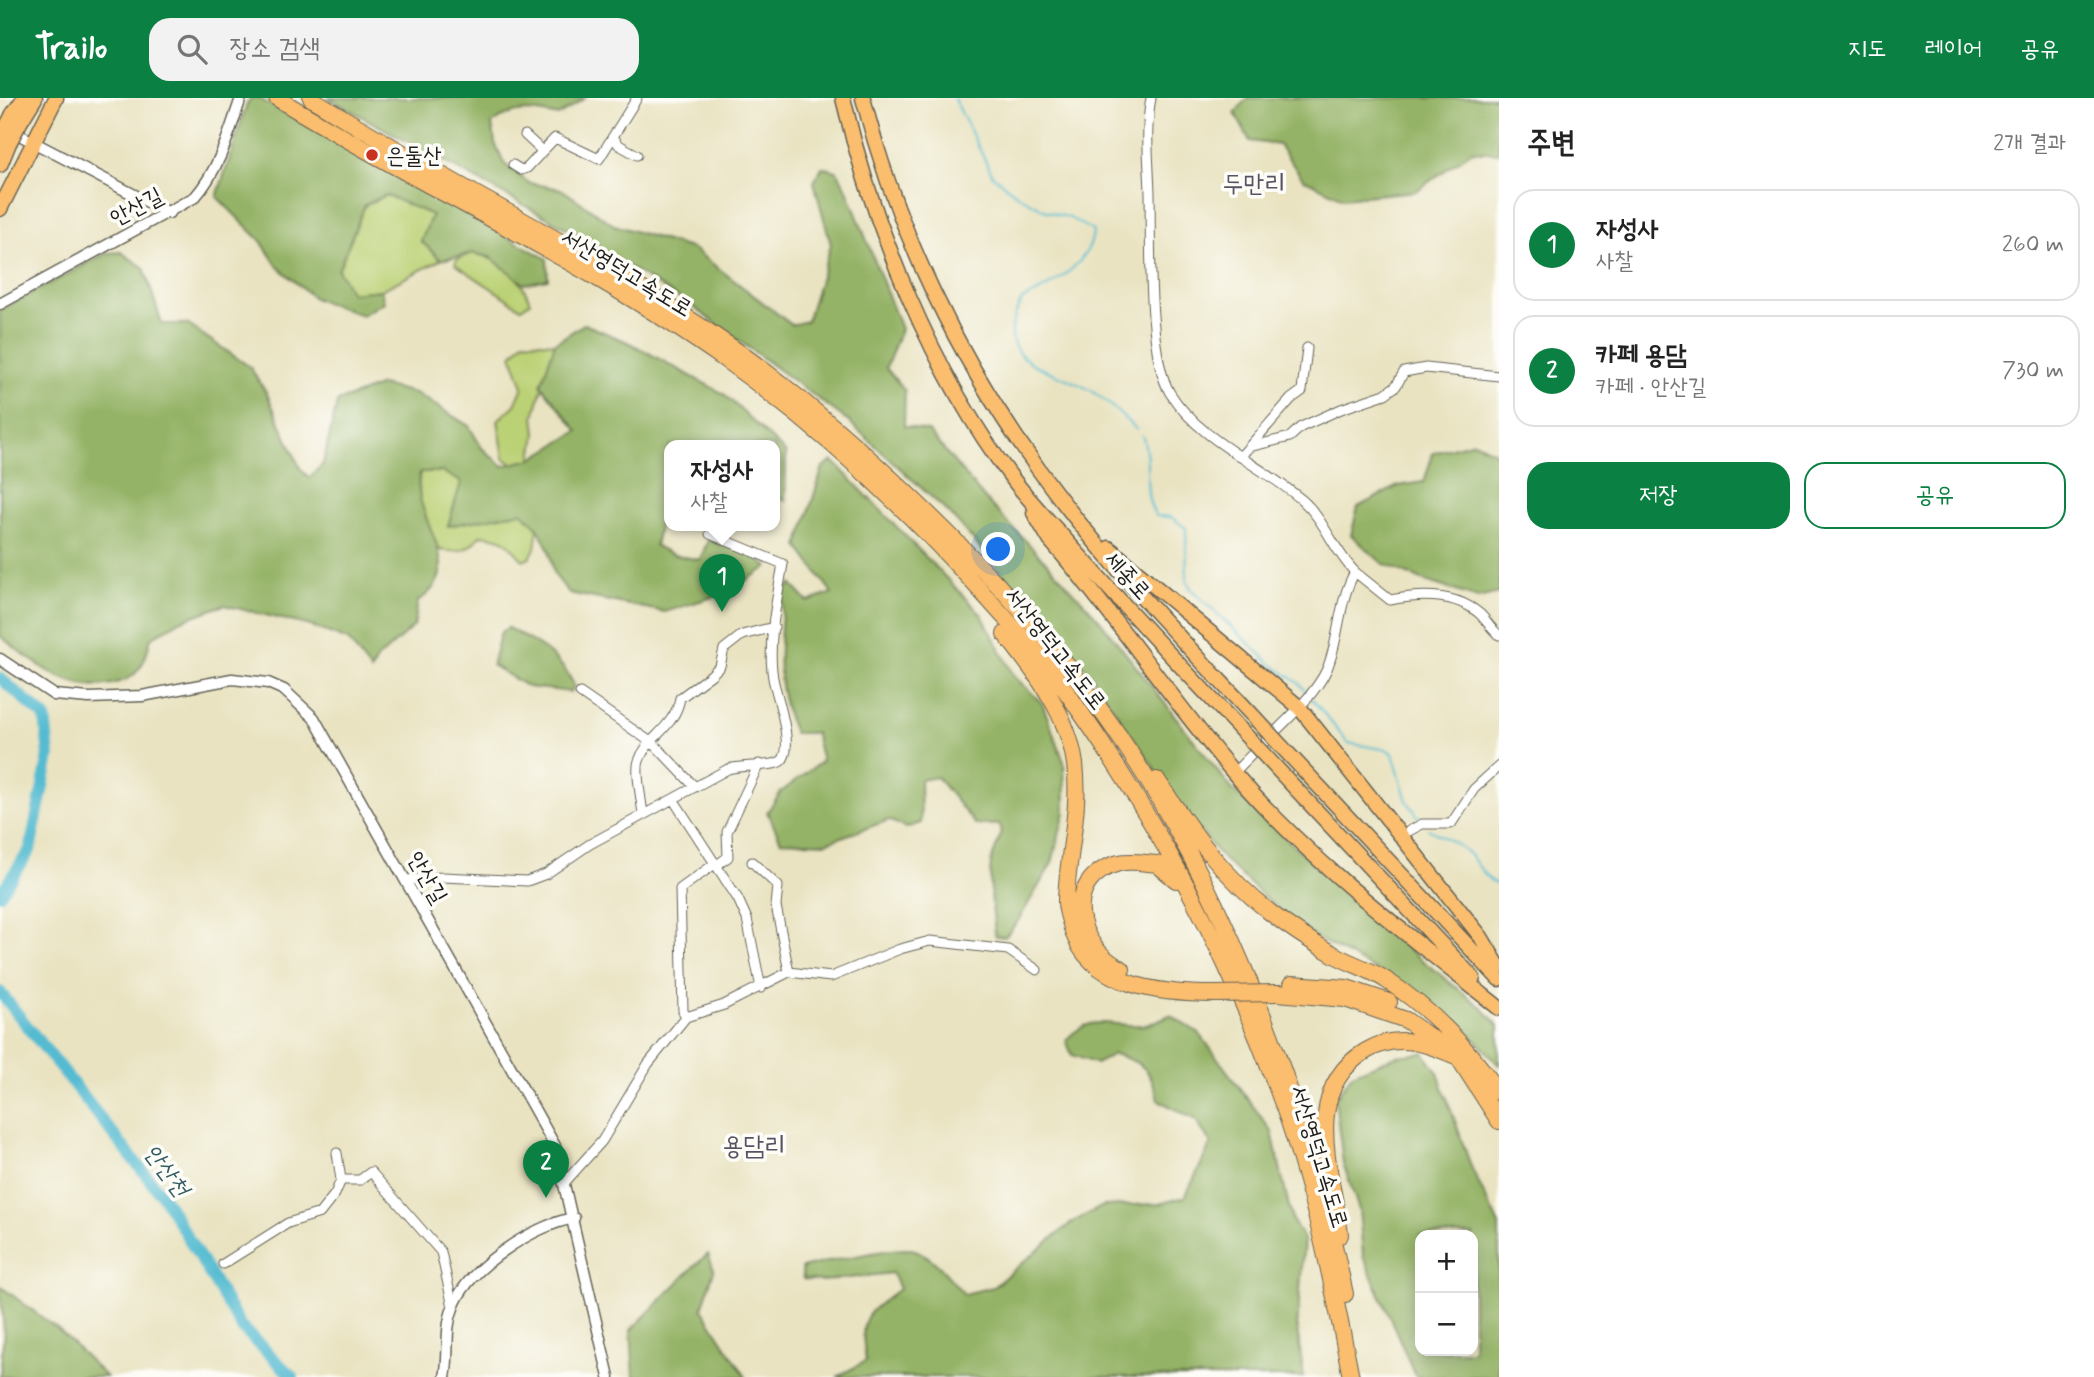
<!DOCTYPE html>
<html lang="ko">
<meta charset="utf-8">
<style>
:root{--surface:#fff;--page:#f2f2f2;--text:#222;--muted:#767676;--line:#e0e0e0;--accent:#0b8043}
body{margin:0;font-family:Mynerve,"Poor Story",sans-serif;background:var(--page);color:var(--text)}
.controls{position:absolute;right:21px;bottom:21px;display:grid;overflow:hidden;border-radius:14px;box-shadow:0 4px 18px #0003}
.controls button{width:63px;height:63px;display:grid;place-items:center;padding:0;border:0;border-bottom:2px solid var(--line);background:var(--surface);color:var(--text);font:35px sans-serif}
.you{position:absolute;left:999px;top:452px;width:24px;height:24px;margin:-18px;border:5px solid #fff;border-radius:50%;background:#1a73e8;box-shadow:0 0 0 10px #1a73e833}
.badge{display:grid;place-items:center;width:46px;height:46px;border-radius:50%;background:var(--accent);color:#fff;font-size:23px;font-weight:700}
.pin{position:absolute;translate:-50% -58px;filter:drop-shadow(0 2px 4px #0008)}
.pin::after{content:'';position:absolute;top:37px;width:24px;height:21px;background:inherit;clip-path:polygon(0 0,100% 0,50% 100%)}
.popup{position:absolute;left:664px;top:342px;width:116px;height:91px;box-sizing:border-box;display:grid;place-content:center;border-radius:14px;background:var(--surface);filter:drop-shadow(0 2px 5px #0005);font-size:23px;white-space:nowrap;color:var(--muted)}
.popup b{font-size:26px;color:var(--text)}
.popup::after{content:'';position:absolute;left:50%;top:100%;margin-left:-14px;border:14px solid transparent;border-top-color:var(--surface)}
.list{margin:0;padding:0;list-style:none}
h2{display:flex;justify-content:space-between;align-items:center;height:91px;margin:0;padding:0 28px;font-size:30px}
h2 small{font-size:23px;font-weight:400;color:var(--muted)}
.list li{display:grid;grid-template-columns:46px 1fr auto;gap:21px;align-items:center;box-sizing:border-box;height:112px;margin:0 14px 14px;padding:0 14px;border:2px solid var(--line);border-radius:21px}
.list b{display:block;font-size:26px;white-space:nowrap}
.list p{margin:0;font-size:23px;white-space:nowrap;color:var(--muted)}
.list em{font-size:23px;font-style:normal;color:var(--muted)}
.actions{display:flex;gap:14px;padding:21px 28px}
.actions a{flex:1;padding:16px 0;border:2px solid var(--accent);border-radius:21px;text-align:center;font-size:24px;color:var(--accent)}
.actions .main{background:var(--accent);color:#fff}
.icon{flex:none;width:38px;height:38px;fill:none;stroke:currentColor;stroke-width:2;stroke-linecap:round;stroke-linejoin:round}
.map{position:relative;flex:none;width:1499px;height:1279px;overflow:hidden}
header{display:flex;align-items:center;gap:42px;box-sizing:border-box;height:98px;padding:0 35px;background:var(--accent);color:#fff}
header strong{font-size:33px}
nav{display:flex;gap:38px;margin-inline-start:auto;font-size:24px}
.search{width:490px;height:63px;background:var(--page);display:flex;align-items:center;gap:18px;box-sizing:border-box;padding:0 24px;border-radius:21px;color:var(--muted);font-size:26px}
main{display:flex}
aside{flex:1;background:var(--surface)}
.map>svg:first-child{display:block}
</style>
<header>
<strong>Trailo</strong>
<div class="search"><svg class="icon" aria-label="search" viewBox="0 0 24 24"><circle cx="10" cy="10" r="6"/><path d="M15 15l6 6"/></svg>장소 검색</div>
<nav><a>지도</a><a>레이어</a><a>공유</a></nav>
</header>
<main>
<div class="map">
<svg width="1499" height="1279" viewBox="0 0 1499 1279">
<rect width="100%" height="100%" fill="#fdfcf7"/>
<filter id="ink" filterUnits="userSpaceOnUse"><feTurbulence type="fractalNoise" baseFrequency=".0143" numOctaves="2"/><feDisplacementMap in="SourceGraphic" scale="14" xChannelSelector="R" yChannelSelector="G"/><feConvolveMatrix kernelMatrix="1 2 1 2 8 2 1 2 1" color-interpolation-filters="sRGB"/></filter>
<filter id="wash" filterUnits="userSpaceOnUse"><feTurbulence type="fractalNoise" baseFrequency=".00686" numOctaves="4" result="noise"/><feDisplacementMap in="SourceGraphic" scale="28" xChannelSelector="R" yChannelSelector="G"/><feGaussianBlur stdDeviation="1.57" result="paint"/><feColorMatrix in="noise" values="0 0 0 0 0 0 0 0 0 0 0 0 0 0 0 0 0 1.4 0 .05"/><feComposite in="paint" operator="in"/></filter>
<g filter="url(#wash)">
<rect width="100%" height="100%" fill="#e9e3c1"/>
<!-- green -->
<path fill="#bbd175" stroke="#6c7648" stroke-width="2" d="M387,97L432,117L421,143L441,162L381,192L351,195L338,172L365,107Z
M473,155C499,161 522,178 530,204L521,210L455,166L457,161Z
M524,243L555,245L534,318L536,335L532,361L512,366L504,360L498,322L515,307L523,289L512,257Z
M420,374H443L462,384L448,428L522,413L538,430L535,450L530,460L523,462C504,443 511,441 481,437C468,452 460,456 440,452C427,429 415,401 420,374Z"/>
<!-- forest -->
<path fill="#94b366" stroke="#586841" stroke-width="2" fill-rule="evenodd" d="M251,0H258L547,161L548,181L524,186L490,159L473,155L441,162L421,143L432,117L386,97L365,107L338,172L351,195L381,192L384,204L362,217L314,200L278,169L261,143L217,99L247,6Z
M328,0H585L558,18C534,12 512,9 492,26L495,45L504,65L529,85L561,91L614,127L693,151L792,227L807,223L831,147L814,84L822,69L837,73L846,89L901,231L886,270L905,293L904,328L928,333L986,402L1049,467L1098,520L1232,691L1399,844L1481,909L1499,928V967L1464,930L1383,876L1318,841L1269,803L1222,760L1185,715L1085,569L950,416L847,322L692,208L566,130Z
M1247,0H1499V55L1472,53L1416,93L1343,100L1303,81L1279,47L1250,43L1235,15Z
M121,154L144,170L162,226H187L250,269L267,296L300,370L309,380L323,366L337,304L381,287L415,295L469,328L482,350L503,368L532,361L578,333L541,287L555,245L584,226L630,245L724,296L786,355L785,403L775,397L774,348H670L669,412L662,415L655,448L674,457L700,462L709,440L751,457L768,469L725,495L665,514L569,495L554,476L549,452L538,430L522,414L448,428L461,384L443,374H420C408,421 474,468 418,503L414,528L377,561L371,573L348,542L311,528L224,507L182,522L151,540C148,548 147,559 142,566C135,579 126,583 112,586C68,596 32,563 0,538V212L107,155Z
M1474,344L1499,356V495L1478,500L1422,482L1382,465L1351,437L1358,409L1398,388L1424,384L1433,355Z
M833,363L982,517L1014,578L1042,605L1064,664L1065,714L1052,765L1018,823L1005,839L995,838C994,815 988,788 991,765C993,752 1003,741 1000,727L975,726L937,679L920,682L921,725L906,730L889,722L825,745L781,743L767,714L781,694L822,663L815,635H794C772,580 781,552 783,495L791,486L808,504L832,495L798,448L823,369Z
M508,530C536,545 560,557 574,587L571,594L528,589L492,567L501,534Z
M1170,917L1199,935L1272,1034L1292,1122L1304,1141L1297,1231L1304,1279H837L866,1263C859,1217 864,1218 899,1191L892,1175L823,1183L803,1181L802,1170C820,1165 900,1147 915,1152C936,1160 949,1180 964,1196L993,1189L1071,1125L1103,1108L1159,1106L1185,1099L1211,1046L1196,1022L1158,1002C1151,971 1143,964 1113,956L1097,966L1072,957L1066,942C1093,913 1111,930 1144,927C1152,926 1162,920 1170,917Z
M1424,955L1438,975L1472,1071L1499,1127V1279H1416L1363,1158L1359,1112L1343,1065L1335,1001L1352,976L1396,958ZM1420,1137H1473V1253H1420Z
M708,1156L714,1172L702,1211L746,1279H634L631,1232C657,1207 680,1180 708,1156Z
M0,1188L60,1233L106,1279H0L4,1233Z"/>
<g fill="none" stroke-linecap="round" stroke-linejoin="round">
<!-- stream -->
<path stroke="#54bbd1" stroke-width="2" d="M954,0L993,78L1019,98L1046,113L1070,120L1093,133C1091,166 1048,190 1022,202C987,267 1049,268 1090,292C1107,302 1121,318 1136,331
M1142,337C1153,364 1140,394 1156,418L1171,419L1186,430L1187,482L1191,491L1271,566L1299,585L1306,594
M1312,601L1348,645L1388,652L1393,656L1407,703L1420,721
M1428,731C1442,739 1456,743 1468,755C1479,766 1484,781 1499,788"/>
<!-- river -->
<path stroke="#54bbd1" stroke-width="12" d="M0,580L45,619L49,658L30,752L0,796
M0,894L164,1100L242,1230L293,1279"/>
</g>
</g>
<g filter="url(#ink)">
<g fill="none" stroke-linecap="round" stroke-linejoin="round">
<!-- minor casing -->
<g stroke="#646256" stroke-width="11">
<path id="minor" d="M1151,0C1145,33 1149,62 1150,95C1151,142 1147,257 1170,295C1200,343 1260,366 1302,402C1325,422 1333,452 1355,474C1338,503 1340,540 1327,571C1312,605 1260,645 1234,675
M525,37L541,52
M613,39L619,47L637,57
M513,67L521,72L527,70L555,40L599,61L637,0
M1253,348L1290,339L1301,329L1341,311L1385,296L1396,288L1404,274L1426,270L1499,278
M1241,358L1291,301L1302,293L1307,250
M1355,474L1390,502C1420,496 1456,495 1480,516C1487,523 1491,531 1499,537
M580,595L655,647L695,689
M673,701L738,801L747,821L761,890
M643,717C642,704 635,673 639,663C646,640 675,630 680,600L711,577L720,568L724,551L742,537L774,529
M1409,733L1422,726H1451L1474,691L1499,668
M752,764L778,788L776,808L789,874
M717,767L728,759L727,734L759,666
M405,782L443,779L527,783L546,776L590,746L728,671C741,667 774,669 781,663C795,652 778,601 774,585C766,550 777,501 783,466L710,436
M686,919L683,913L680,791L716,765
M337,1055L341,1082
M565,1084L602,1043L648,966L686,919L724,907L789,874L831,879L900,851L930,843L1008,852L1037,872
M223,1166L288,1125L320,1115L335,1096L341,1082H360L371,1074L441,1154L453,1209"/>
</g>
<!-- tertiary casing -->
<g stroke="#646256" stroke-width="13">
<path id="tertiary" d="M10,32L169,115
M0,206L195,99C219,72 229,35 241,0
M0,561L54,597L89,600L142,598L232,581L268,585L284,592L314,620L555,1048L609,1279
M445,1279C450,1256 444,1232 453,1210C467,1170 534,1127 574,1120"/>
</g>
<!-- trunk casing -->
<g stroke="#646256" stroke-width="17">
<path id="trunk" d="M843,0C872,126 933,277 1012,380C1030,404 1052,426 1071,448C1126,510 1183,571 1240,631
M863,0C897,133 958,261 1039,372C1103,461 1180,540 1255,620
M13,16L24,0
M22,21L35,0
M0,67L9,45
M0,111L56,0
M1034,415L1050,442C1115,517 1170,600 1234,675C1310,764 1408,837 1499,910
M1109,450L1299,609L1481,839L1499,869
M1283,650L1499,881
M1268,661L1473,880"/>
</g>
<!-- motorway casing -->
<g stroke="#646256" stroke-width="18">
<path id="motorway" d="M277,0C424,91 583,161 724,261C821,330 910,413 989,502C1016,532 1045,563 1068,596C1154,717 1226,852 1277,990C1312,1083 1332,1182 1351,1279
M311,0C446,85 592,154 724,244C785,285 842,335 896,385C961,446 1022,509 1076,579C1213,754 1299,981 1345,1196
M1005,536C1035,574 1068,615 1075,666C1081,713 1067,757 1066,804C1066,813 1070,822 1072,830C1089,890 1164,896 1216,896
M1157,682C1190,732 1223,778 1271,815C1290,830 1312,844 1333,856C1350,866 1370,871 1386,882C1434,913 1465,948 1499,994
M1122,871C1076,850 1060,781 1119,765C1131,762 1145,765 1157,766L1176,782
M1292,886L1347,890L1389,904
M1278,895L1345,901L1406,922L1458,959L1499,1023
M1340,1137C1333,1075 1299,993 1366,953C1397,934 1426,945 1458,959"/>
</g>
<!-- minor -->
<use href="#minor" stroke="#fff" stroke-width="9"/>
<!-- tertiary -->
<use href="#tertiary" stroke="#fff" stroke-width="10"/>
<!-- trunk -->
<use href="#trunk" stroke="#fbbd6e" stroke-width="14"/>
<!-- motorway -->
<use href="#motorway" stroke="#fbbd6e" stroke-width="16"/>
<!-- trunk-bridge casing -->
<g stroke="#646256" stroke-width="17" stroke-linecap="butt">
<path id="trunk-bridge" d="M0,42L13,16
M9,45L22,21
M1255,620L1283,650
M1240,631L1268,661"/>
</g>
<!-- motorway-bridge casing -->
<g stroke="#646256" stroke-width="18" stroke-linecap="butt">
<path id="motorway-bridge" d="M1216,896L1278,895"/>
</g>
<!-- trunk-bridge -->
<use href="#trunk-bridge" stroke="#fbbd6e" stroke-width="14"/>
<!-- motorway-bridge -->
<use href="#motorway-bridge" stroke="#fbbd6e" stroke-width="16"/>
</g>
</g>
<!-- markers -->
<circle fill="#c8321e" stroke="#fdfcf7" stroke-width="2.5" cx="372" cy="57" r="7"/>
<g text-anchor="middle" stroke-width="7" stroke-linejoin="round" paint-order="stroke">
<!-- poi labels -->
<g font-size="23" fill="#1c1c1c" stroke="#fdfcf7" text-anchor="start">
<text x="386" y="65">은둘산</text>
</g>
<!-- street labels -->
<g font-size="23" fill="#1c1c1c" stroke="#fdfcf7">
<text transform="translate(136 108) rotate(-28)" y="8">안산길</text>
<text transform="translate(627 174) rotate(31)" y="8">서산영덕고속도로</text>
<text transform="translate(1128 477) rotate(48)" y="8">세종로</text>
<text transform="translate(1056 550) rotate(52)" y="8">서산영덕고속도로</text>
<text transform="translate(428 779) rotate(60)" y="8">안산길</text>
<text transform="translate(1320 1058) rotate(73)" y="8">서산영덕고속도로</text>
</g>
<!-- water labels -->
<g font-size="24" font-style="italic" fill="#325c64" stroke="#fdfcf7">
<text transform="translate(167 1072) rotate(53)" y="8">안산천</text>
</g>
<!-- quarter labels -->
<g font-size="26" fill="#585264" stroke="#fdfcf7">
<text x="1254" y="94">두만리</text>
<text x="754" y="1056">용담리</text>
</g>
</g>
</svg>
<div class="controls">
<button>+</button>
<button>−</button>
</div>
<div class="you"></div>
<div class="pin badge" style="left:722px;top:514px">1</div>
<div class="popup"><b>자성사</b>사찰</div>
<div class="pin badge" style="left:546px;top:1100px">2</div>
</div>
<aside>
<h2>주변<small>2개 결과</small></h2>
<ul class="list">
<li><span class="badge">1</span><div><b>자성사</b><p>사찰</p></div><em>260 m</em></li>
<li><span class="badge">2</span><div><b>카페 용담</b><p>카페 · 안산길</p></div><em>730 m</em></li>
</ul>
<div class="actions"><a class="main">저장</a><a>공유</a></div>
</aside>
</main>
